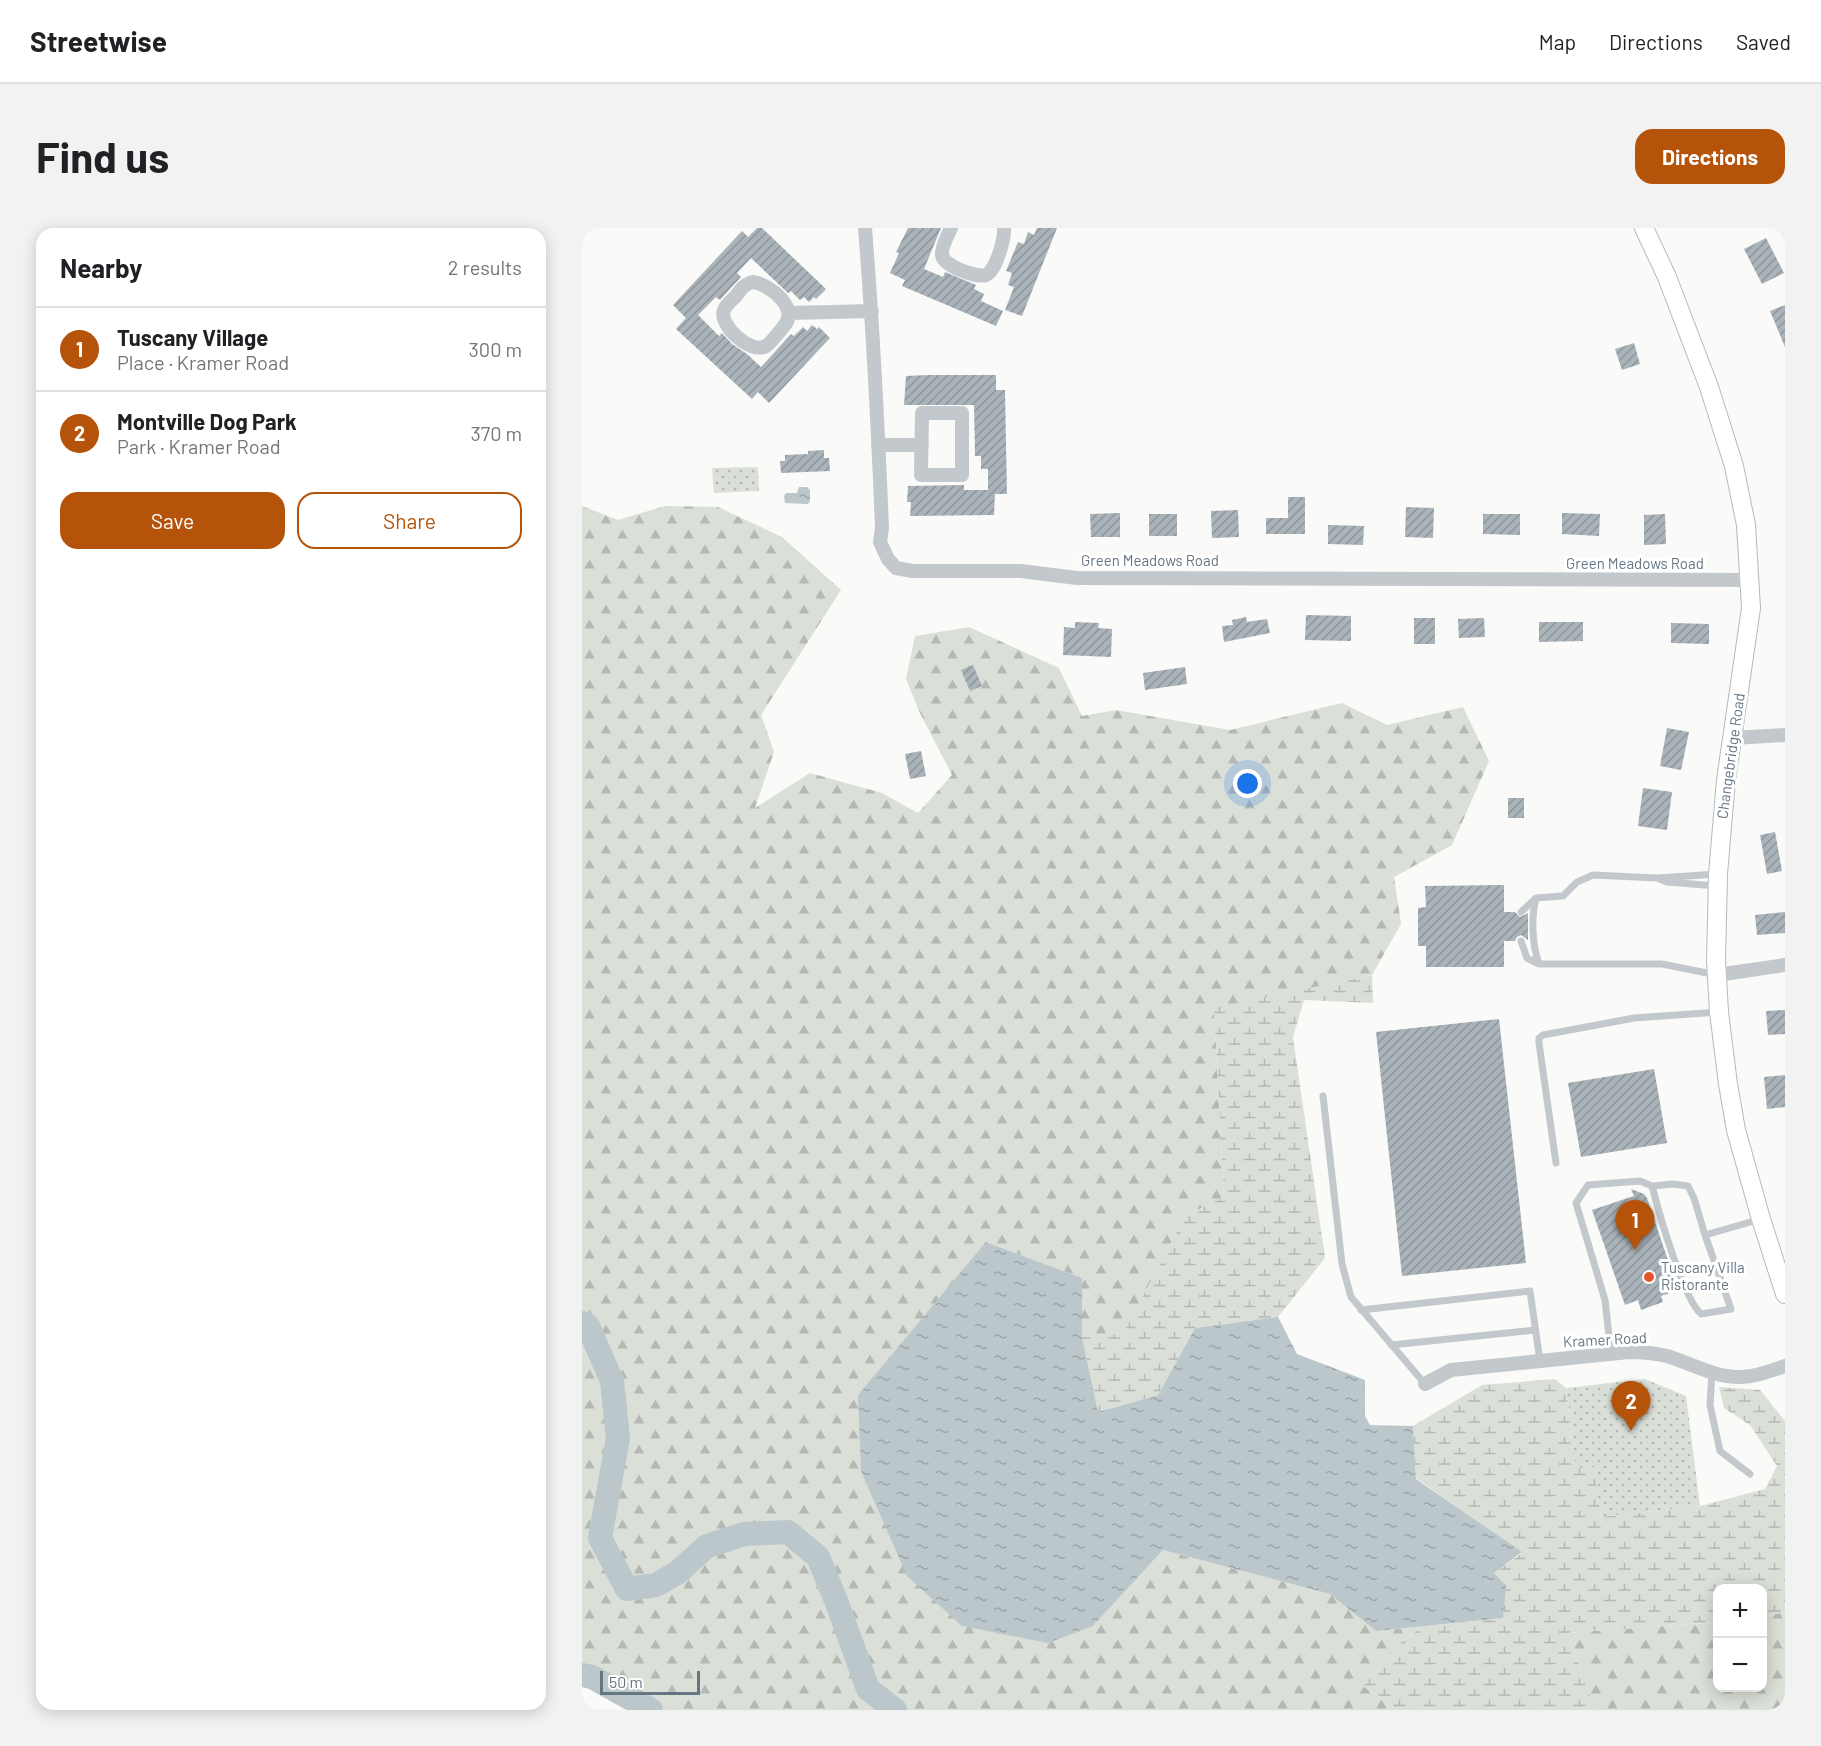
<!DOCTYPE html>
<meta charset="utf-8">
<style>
:root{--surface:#fff;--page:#f2f2f2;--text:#202124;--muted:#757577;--line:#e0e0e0;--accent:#b45309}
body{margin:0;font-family:Barlow,sans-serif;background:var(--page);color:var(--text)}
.controls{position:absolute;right:18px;bottom:18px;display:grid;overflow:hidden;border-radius:12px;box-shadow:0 3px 15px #0003}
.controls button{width:54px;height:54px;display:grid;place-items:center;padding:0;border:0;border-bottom:2px solid var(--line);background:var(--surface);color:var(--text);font:30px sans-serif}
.scale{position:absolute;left:18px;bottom:15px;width:100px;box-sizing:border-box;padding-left:6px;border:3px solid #657683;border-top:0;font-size:16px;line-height:21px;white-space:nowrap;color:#657683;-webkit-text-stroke:4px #fff;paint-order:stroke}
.you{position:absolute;left:666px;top:556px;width:21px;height:21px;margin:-15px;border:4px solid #fff;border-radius:50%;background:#1a73e8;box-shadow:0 0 0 9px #1a73e833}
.badge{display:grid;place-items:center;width:39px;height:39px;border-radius:50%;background:var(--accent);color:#fff;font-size:20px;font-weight:700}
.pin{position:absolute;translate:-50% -50px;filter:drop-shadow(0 2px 3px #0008)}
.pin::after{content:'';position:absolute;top:32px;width:21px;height:18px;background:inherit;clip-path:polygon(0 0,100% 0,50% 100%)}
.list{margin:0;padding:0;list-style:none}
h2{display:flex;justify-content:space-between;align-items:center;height:78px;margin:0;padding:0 24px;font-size:26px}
h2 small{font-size:20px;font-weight:400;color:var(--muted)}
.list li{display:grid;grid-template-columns:39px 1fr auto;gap:18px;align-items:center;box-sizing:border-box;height:84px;padding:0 24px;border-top:2px solid var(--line)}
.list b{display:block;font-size:22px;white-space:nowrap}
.list p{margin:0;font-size:20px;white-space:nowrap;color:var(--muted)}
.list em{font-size:20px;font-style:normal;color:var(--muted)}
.actions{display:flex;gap:12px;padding:18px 24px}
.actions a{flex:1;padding:14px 0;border:2px solid var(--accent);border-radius:18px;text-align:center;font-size:21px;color:var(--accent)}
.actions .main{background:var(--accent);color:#fff}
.map{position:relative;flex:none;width:1203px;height:1482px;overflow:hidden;border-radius:18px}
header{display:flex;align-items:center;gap:36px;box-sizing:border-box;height:84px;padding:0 30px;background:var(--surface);border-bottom:2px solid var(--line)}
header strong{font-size:28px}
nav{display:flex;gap:33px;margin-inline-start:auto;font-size:21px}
.intro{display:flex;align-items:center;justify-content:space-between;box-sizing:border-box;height:144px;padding:0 36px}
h1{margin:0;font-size:42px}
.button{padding:15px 27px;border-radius:18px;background:var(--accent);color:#fff;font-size:21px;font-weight:700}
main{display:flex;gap:36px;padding:0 36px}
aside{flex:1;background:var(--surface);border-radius:18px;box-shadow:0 3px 15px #0003}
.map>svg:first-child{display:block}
</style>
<header>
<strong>Streetwise</strong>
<nav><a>Map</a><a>Directions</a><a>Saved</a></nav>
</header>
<div class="intro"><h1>Find us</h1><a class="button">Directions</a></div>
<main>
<aside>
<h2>Nearby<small>2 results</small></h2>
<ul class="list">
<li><span class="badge">1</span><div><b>Tuscany Village</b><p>Place · Kramer Road</p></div><em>300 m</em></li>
<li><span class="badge">2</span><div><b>Montville Dog Park</b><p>Park · Kramer Road</p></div><em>370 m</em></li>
</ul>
<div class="actions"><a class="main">Save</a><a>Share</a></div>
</aside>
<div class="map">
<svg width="1203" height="1482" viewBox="0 0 1203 1482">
<defs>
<pattern id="grass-dots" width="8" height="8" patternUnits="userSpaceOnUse" patternTransform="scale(1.5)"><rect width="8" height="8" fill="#dadfd7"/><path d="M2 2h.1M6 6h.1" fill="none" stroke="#b4b9b4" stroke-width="1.8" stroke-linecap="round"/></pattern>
<pattern id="forest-firs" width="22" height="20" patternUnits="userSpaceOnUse" patternTransform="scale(1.5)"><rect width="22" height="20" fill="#dadfd7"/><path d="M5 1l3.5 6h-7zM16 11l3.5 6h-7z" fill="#b4b9b4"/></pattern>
<pattern id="wetland-marsh" width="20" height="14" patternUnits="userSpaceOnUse" patternTransform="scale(1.5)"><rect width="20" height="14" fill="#dadfd7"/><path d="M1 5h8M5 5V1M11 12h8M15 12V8" fill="none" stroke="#b4b9b4"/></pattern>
<pattern id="water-ripples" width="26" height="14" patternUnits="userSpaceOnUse" patternTransform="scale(1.5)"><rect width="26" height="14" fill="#bbc7cb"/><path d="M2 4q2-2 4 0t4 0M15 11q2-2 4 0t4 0" fill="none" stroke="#9ca6aa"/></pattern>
<pattern id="building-hatch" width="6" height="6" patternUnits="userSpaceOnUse" patternTransform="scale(1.5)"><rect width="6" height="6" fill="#aab3b9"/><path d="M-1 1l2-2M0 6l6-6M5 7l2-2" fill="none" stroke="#8e969c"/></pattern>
</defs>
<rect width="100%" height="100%" fill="#fafaf8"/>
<!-- grass -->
<path fill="url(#grass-dots)" d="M176,239L177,263L132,265L130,240Z
M1063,1151L1104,1168L1118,1278L1019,1289L1012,1240L994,1241L984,1160Z"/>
<!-- forest -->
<path fill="url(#forest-firs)" d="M0,278L36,292L83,278L136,279L200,309L259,362L179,487L192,524L173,580L228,545L300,565L336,585L370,547L338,485L324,451L333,408L387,399L477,440L500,488L534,482L648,502L760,475L805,497L881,479L907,533L870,617L812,649L819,696L790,747L632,781L642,969L603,988L541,1107L500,1109V1050L404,1014L511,1398L581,1322L748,1366L794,1403L841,1398L813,1419L781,1458L815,1482H83L15,1442L0,1439Z
M1203,1384V1482H1013L986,1405L1135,1394L1136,1460H1180L1181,1389Z"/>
<!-- wetland -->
<path fill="url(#wetland-marsh)" d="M790,747L791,775L722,772L711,809L743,1030L696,1089L613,1100L576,1167L516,1184L500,1109L541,1106L603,988L642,969L632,780Z
M973,1151L984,1160L994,1240L1012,1239L1019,1289L1118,1278L1183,1261L1195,1238L1168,1197L1142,1180L1137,1159L1178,1162L1203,1193V1384L1181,1389L1180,1360H1136L1135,1394L986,1405L1013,1482H815L781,1458L813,1419L841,1398L921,1390L912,1345L940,1325L834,1250L831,1198L900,1157Z"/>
<!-- water -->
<path fill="url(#water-ripples)" d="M217,259H225L228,262V273L226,276L203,275L202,268L204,265H215Z
M404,1014L500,1050V1109L516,1184L576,1167L613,1100L696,1089L715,1126L783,1152V1188L788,1197L831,1198L834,1251L940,1324L912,1345L924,1358L921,1390L794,1403L748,1366L581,1322L511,1398L466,1415L380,1398L325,1348L279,1243L276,1167Z"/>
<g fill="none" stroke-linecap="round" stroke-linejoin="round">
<!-- river -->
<path stroke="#bbc7cb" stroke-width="24" d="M0,1095L6,1098L30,1153L36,1210L18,1310L45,1361L74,1357L95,1345L125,1318L163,1306L206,1304L236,1329L255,1375L286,1461L313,1482
M0,1447L10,1449L69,1482"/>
</g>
<!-- building -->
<path fill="url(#building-hatch)" d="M175,0H180L244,61L234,71L232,69L227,74L222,69L218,72L209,63L206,65L169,30L155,45L159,49L147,62L138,72L134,69L116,87L137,108L140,105L150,116L165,126L179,139L209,106L212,108L221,99L225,103L230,97L235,101L237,99L248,110L187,175L176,164L170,171L94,101L104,90L91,77L160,3L166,9Z
M326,0H359L342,41L361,49L363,44L394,57L392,61L402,66L399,73L421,83L414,98L320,58L323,52L308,45L317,25L314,24Z
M455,0H475L440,88L423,82L432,59L426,57L430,45L424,43L436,14L442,16L446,4L452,7Z
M1184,10L1202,45L1180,56L1162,21Z
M1203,77V119L1188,83Z
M1052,115L1058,136L1040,142L1033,121Z
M347,147H414V162H423L425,266H413L412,287L328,288L329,274H325L326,258L382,257V262H406V241H399V228H393L392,177H322L324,148Z
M242,222V230H247L248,243L199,245L198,233H203V227L226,226V223Z
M706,269H723V306H684V290H706Z
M824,279L852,280L851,310L823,309Z
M656,282L657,309L630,310L629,283Z
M538,285V309H509L508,286Z
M980,285L1018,286L1017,308L980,306Z
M567,286H595V308H567Z
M901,286H938V307L901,306Z
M1083,286L1084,316L1062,317V287Z
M746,297L782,298L781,317L746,316Z
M724,387L769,388V413L723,412Z
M664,389L665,394L685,391L688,405L642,414L640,398L651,397L650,392Z
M832,390H853V416H832Z
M902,390L903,409L877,410L876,391Z
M493,394L517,395L516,400L530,401L529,429L481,427L482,399L493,400Z
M957,394H1001V413L957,414Z
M1089,395L1127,396V416L1089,415Z
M391,437L400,458L388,463L379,442Z
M603,439L605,456L563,462L561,445Z
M1085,500L1107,504L1099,542L1078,538Z
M339,523L344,548L328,551L323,526Z
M1061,560L1090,564L1085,602L1056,598Z
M926,570H942V590H926Z
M1193,604L1200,643L1185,646L1178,607Z
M922,657V684H933L938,689L946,685V712L939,707L935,709L933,713H922V739H844V718H836V680L844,679L843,658Z
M1203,684V705L1175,707L1173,687Z
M1203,782V806L1186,807L1184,783Z
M917,791L944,1035L820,1048L794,804Z
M1072,841L1085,915L999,929L986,855Z
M1203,847V879L1185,881L1182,849Z
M1049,961L1062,966L1065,970L1096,1062L1079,1068L1081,1074L1059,1082L1056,1072L1043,1077L1010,982L1052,968Z"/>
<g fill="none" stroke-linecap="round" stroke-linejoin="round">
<!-- secondary casing -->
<g stroke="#b3babf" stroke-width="20">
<path id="secondary" d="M1062,0L1085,49L1127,159L1152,238L1164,297L1169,380L1144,552L1136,646L1134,732L1137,784L1146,856L1154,902L1179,991L1203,1066"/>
</g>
<!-- service -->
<path stroke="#c3c8cc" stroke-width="7" d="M1075,650L1085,654L1135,658
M954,670C949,690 950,716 957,736
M939,684L954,670L981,668L995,654L1011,647L1075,650L1136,646
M939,713L945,730L957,736H1080L1135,747
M741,868L760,1036L769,1069L843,1156
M974,935L957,815V810L961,807L1052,790L1137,784
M1070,958L1091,956L1106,958L1112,970L1123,1007
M779,1082L948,1063L958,1133
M809,1117L953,1102
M1029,1126L1023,1072L994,975L1006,957L1058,953L1070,958C1077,985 1101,1070 1119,1086L1149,1081L1123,1007L1179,991
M1130,1144L1128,1177L1138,1223L1168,1246"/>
<!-- minor -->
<path stroke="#c3c8cc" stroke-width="14" d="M283,0C291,100 296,200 300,300L298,314L306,331L314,340L331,343H439L495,350L1167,352
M369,0C366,7 359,19 360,27C361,38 395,50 404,47C414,43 423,10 422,0
M171,54C187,56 218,80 202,98C197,104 190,114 184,118C169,127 136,97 142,82C144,77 150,72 154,68C159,61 162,56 171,54Z
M207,85L290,83
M340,185H380V247H339Z
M296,217H340
M1151,510L1203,507
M1135,747L1203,737
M843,1156L869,1142L1047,1124C1060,1124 1072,1125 1085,1128C1108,1135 1132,1149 1157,1149C1173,1149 1188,1143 1203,1138"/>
<!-- secondary -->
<use href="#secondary" stroke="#fff" stroke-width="18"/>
</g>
<!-- markers -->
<circle fill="#e4572e" stroke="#fff" stroke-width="2" cx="1067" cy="1049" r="6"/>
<g text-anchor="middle" stroke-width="6" stroke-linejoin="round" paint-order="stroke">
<!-- street labels -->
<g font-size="15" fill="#657683" stroke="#fff">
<text x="568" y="338">Green Meadows Road</text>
<text x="1053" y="341">Green Meadows Road</text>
<text transform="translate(1149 528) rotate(-82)" y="5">Changebridge Road</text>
<text transform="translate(1023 1112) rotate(-3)" y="5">Kramer Road</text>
</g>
<!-- poi labels -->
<g font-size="15" fill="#657683" stroke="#fff" text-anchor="start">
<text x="1079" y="1045">Tuscany Villa<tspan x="1079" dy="17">Ristorante</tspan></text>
</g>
</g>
</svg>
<div class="controls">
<button>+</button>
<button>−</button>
</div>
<div class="scale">50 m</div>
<div class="you"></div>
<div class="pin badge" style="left:1053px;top:1022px">1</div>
<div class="pin badge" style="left:1049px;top:1203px">2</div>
</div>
</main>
